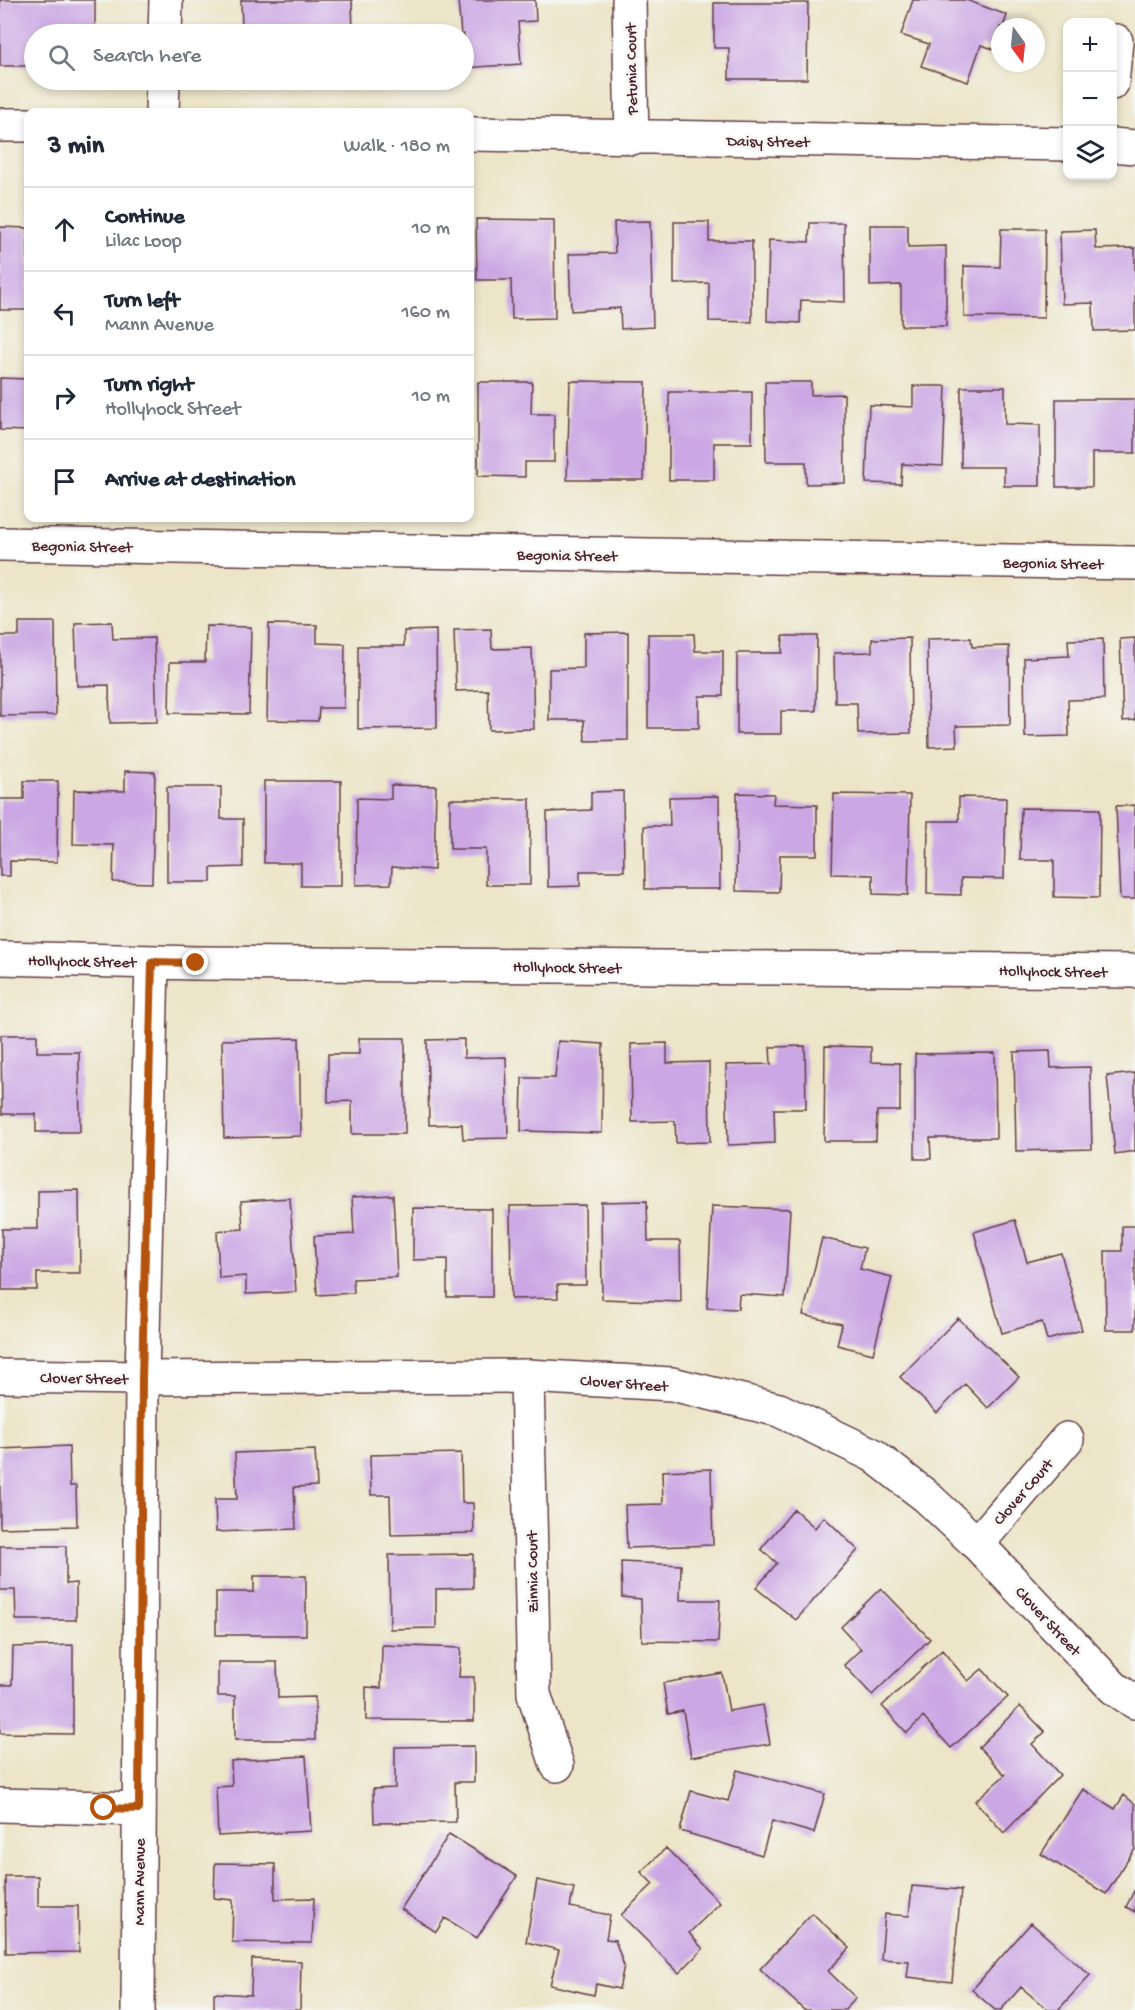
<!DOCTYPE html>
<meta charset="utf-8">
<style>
:root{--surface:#fff;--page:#f2f2f3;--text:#1f2937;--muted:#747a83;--line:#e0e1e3}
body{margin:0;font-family:"Gochi Hand",sans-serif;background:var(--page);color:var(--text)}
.controls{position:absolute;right:18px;top:18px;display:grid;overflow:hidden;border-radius:12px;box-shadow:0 3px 9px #0003}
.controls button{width:54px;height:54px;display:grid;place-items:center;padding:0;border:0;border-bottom:2px solid var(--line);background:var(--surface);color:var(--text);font:30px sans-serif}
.compass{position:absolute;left:991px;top:18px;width:54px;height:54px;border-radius:50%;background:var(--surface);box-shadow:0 3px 9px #0003;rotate:165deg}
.stop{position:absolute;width:18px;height:18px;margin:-14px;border:4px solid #b45309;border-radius:50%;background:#fff}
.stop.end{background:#b45309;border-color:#fff;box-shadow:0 2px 6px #0008}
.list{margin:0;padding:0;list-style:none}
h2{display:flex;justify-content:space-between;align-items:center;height:78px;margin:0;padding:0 24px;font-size:26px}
h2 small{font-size:20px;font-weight:400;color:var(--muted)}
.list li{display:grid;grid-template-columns:39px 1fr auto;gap:18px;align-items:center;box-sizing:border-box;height:84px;padding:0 24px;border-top:2px solid var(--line)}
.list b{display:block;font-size:22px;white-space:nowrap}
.list p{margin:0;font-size:20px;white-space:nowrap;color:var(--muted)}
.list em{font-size:20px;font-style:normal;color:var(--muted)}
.icon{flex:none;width:33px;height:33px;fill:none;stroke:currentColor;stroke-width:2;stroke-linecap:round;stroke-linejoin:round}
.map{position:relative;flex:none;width:1135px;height:2010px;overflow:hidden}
.search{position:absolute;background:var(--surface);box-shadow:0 3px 9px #0003;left:24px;top:24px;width:450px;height:66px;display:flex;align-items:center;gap:15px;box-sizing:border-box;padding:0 21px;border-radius:33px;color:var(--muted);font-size:22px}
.panel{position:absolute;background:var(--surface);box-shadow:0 3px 9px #0003;left:24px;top:108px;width:450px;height:414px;border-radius:12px}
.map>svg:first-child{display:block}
</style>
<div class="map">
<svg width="1135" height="2010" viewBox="0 0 1135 2010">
<rect width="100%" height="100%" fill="#f6f6f2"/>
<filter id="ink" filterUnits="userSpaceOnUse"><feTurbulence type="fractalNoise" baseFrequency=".0167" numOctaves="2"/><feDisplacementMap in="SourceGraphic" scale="12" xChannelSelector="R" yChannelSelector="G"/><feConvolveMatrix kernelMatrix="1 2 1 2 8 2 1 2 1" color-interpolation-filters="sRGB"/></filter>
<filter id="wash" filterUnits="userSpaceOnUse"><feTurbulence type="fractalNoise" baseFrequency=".008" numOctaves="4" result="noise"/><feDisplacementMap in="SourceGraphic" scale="24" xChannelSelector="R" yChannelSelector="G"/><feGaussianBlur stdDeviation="1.35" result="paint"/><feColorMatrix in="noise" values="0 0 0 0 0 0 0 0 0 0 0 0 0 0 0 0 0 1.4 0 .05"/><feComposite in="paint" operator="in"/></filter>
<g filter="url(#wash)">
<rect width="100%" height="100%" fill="#ece5c8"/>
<g id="blocks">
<!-- building -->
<path fill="#cba7e4" d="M0,0H95V27H79L78,34H34V66H0Z
M241,0H352L353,34H248V28H242Z
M458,0H535L536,21L518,22L521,64L464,68V34H461Z
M913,0H966L1007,15L1003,27H1000L996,50L981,45L968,82L921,66L929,44L901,35Z
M714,3H808L807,79H729V48H714Z
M476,219L554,220L555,318L512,319L511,280H477Z
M650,221L653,327L621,329L620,308L571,311L569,254L615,253L614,222Z
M674,222H709V241H752V322L709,321V283L674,284Z
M810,223H844L845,302L801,300L800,323L767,321L769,240L809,242Z
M870,225H908V247L946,246V326H901V285L870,286Z
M0,227L28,228V310H0Z
M1001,229H1045L1044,318L964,317V266L1000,267Z
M1095,230L1096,249L1135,248V330L1094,331L1093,303L1062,304L1060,231Z
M0,378L28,379V431L0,430Z
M570,381L646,382L644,480H567Z
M478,382H532L531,414H554V462H525V477L478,476Z
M765,382H811V395L844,394L845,483L806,484V462H766Z
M913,386H946L943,466L902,464L901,484L866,483L869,405L913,407Z
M961,387H1005V424L1040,425V486H1004V467H961Z
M669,392H752V443H714V480H669Z
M1056,399H1135V453H1092V487H1056Z
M19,622H55L56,715L0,716V636H19Z
M112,622L113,639L154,638L157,722L110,723L109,685L77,686L75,623Z
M269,624L317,625V643L345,644L344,708H319L318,721L267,720Z
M206,626L251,627L249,714L169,713L170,662H205Z
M491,629L492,649L532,648L534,729L489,730L488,690L456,691L454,630Z
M436,630L437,728L358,729V646H404V631Z
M628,632V740L585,741L584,720H549V669L584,668V633Z
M648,634H694L695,651H723V696H699V728H648Z
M783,636H817L816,711H781V734H737V653H782Z
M910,638L911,733L858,734L857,703H835L834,653L872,652V639Z
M971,638L972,647L1009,646L1010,725L956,726L957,746L929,747L927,639Z
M1135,638V720L1123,721L1120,639Z
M1103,639L1104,699L1068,700L1069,736L1025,737L1024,658L1069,656L1068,640Z
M125,771L155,772L152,883L113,882L114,845L73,844L74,790L125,791Z
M24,781H58L57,862L10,861V876H0V799H24Z
M264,781H341V886H301V863H264Z
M391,785L436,786L434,870L392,867L391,884L356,885L357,798L391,799Z
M167,787H221V819H243V867L211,868V882H167Z
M623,791L624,871H580V886L548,887L547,812L591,810V792Z
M737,793L774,794L773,804L817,805V855H780L779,892L736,891Z
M834,794L910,795L908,895L873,894V875L832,874Z
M719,796L720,889H645L644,826H670L669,797Z
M959,797L1006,798L1004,879L961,878V895L927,894L928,821H959Z
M450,799H530V885H486V849H450Z
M1135,805V899H1120L1116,806Z
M1021,808L1100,809L1099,898L1054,897V860H1020Z
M1,1035H37V1052H79L80,1132H36V1114H2Z
M299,1038L301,1136L224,1138L222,1040Z
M359,1038H405V1134H352V1101L328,1102V1054H359Z
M464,1039V1058L506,1057L508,1138L463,1139L462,1124L429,1125L427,1040Z
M558,1041L603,1044L602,1133L521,1131L522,1078H555Z
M667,1043V1063L709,1062L710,1142L676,1143L675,1121L632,1122L631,1044Z
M805,1046L806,1109H774L775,1143L728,1145L726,1065L771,1064L770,1047Z
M825,1046L871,1047V1062L900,1063V1111H877L876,1141H824Z
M1050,1051L1051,1068L1090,1067L1092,1149L1016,1151L1014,1052Z
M995,1053L996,1138H930L931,1159H915V1054Z
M1135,1073V1151L1115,1154L1107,1076Z
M79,1190L80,1273H37V1290H2V1229H38V1191Z
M393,1195L397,1277L353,1279L354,1293L317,1295L314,1236L354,1234L352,1197Z
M290,1198L296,1292L246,1294V1276L219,1278L217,1231L243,1229L241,1201Z
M647,1201L648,1241H680L681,1302L602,1299L601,1202Z
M585,1205L586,1285H557L558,1298L511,1299L510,1206Z
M712,1206L790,1209L785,1297L739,1294L738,1309L707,1308Z
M413,1208L492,1209V1297H447V1259L413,1260Z
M1015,1220L1027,1262L1061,1253L1082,1330L1047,1340L1042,1322L1002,1333L974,1232Z
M1122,1226H1135V1330H1106L1105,1251H1122Z
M822,1238L865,1248L860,1269L892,1277L873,1354L837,1345L842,1324L803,1315Z
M958,1318L1019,1377L988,1408L965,1384L937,1413L900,1377Z
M69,1446L70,1486H76L77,1526L0,1528V1449Z
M315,1450L317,1486L294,1487L296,1529L216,1532L215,1499H237L235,1453Z
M461,1453L462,1503H473L474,1533L391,1535L390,1495H371L370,1455Z
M711,1469L713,1545L627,1548L625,1505L663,1504L662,1471Z
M794,1509L815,1528L824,1517L858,1550L796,1620L756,1588L777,1563L761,1549Z
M0,1546H66V1584L76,1583V1620H16L15,1590H0Z
M473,1554V1588L436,1589V1628L390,1629L389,1555Z
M621,1562L681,1565L680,1600H720L718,1642L642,1641L641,1599L622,1597Z
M254,1576H306V1635H216V1592H254Z
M881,1588L930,1639L872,1695L844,1665L861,1649L841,1627Z
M73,1645V1734L0,1733V1685H12L13,1647Z
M382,1645L461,1648L459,1677H474V1721L366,1720V1687L381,1688Z
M942,1650L968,1681L982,1669L1008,1697L951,1748L923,1717L907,1733L882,1706Z
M218,1662H277L278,1698L315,1697V1740H235V1696H218Z
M722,1673L729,1711L763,1705L770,1744L691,1757L683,1711L668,1714L663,1683Z
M1020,1706L1045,1732L1032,1744L1060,1775L1004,1833L975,1801L1005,1775L979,1747Z
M474,1746V1782H455L456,1822L374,1823L373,1789L395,1788V1747Z
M306,1756L311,1831L218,1836L216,1787L232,1786L231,1761Z
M737,1770L825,1794L814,1833L772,1821L762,1855L680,1831L691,1791L728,1801Z
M1083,1789L1115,1809L1124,1795L1135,1804V1849L1106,1894L1041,1854Z
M449,1834L517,1876L477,1938L445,1918L436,1932L401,1909Z
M666,1848L720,1903L689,1933L703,1949L679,1973L621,1915L653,1884L641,1872Z
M215,1863L275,1864V1899L314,1898L312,1943L232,1942L233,1900L214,1898Z
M5,1876H38V1906H78L79,1952L6,1953Z
M537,1880L574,1888L570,1907L610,1915L606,1939L615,1940L624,1966L619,1989L596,1984L594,1995L550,1985L559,1950L526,1942Z
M912,1886L961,1890L952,1982L907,1977L909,1961L881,1959L885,1914L909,1916Z
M1135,1889V1912L1126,1907Z
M812,1913L850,1948L828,1971L856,1998L845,2010H804L760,1969Z
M1031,1923L1090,1975L1058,2010H1048L1021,1987L1001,2010H995L972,1990Z
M252,1959L301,1961L300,2010H214V1993L251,1995Z"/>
</g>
</g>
<g filter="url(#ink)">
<use href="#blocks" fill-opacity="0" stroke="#623d43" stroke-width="1.5"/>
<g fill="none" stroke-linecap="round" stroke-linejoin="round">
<!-- street casing -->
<g stroke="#623d43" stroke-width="36">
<path id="street" d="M629,0L632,138
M165,34L166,0
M1112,83L1116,41
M162,112L163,80
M0,125H28
M470,134L1068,144
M1112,145L1135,147
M0,544L1135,563
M0,958L196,963L1135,971
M0,1376L142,1378L152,962
M527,1376L534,1694L557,1765
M977,1544L1067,1439
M0,1805L139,1809"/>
</g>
<!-- secondary casing -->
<g stroke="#623d43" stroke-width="36">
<path id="secondary" d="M138,2010L142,1378L527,1376L672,1384L779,1410L873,1455L927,1497L977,1544L1114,1688L1135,1702"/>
</g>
<!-- street -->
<use href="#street" stroke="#fff" stroke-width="33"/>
<!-- secondary -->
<use href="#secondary" stroke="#fff" stroke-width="33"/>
</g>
</g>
<g fill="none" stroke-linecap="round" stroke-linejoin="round" filter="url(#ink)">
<!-- route -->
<path stroke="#b45309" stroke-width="8" d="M104,1808L139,1809L142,1378L152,962L196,963"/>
</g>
<g text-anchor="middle" stroke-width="5" stroke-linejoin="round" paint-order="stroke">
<!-- street labels -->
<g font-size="16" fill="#4a1f2b" stroke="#f6f6f2">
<text transform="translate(630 69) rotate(-91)" y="6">Petunia Court</text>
<text transform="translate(768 140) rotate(1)" y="6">Daisy Street</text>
<text transform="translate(82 545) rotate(1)" y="6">Begonia Street</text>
<text transform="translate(567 554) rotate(1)" y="6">Begonia Street</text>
<text transform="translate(1053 562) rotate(1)" y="6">Begonia Street</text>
<text transform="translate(82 960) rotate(1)" y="6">Hollyhock Street</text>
<text transform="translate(567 966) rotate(1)" y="6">Hollyhock Street</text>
<text transform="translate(1053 970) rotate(1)" y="6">Hollyhock Street</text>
<text transform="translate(84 1377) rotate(1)" y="6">Clover Street</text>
<text transform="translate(624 1382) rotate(4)" y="6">Clover Street</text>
<text transform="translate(1022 1491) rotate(-49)" y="6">Clover Court</text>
<text transform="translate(531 1572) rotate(-91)" y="6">Zinnia Court</text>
<text transform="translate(1049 1620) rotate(47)" y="6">Clover Street</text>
<text transform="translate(138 1882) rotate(-90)" y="6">Mann Avenue</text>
</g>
</g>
</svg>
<div class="controls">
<button>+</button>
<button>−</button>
<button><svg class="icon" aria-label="layers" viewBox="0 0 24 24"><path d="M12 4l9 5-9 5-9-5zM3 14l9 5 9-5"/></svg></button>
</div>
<svg class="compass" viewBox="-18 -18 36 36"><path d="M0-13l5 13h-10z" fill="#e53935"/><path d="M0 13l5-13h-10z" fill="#747a83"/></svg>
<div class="stop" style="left:104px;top:1808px"></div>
<div class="stop end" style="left:196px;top:963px"></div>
<div class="search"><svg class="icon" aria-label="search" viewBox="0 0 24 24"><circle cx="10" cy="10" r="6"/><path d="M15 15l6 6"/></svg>Search here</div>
<section class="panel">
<h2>3 min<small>Walk · 180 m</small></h2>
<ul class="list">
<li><svg class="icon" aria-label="ahead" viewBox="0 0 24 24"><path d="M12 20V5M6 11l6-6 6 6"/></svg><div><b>Continue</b><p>Lilac Loop</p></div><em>10 m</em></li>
<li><svg class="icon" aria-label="left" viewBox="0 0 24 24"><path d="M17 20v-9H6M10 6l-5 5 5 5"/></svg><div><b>Turn left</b><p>Mann Avenue</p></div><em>160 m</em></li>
<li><svg class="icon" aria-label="right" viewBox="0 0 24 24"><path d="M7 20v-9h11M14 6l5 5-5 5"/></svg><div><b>Turn right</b><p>Hollyhock Street</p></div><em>10 m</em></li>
<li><svg class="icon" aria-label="arrive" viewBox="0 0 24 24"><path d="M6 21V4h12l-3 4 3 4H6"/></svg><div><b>Arrive at destination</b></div></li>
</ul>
</section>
</div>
